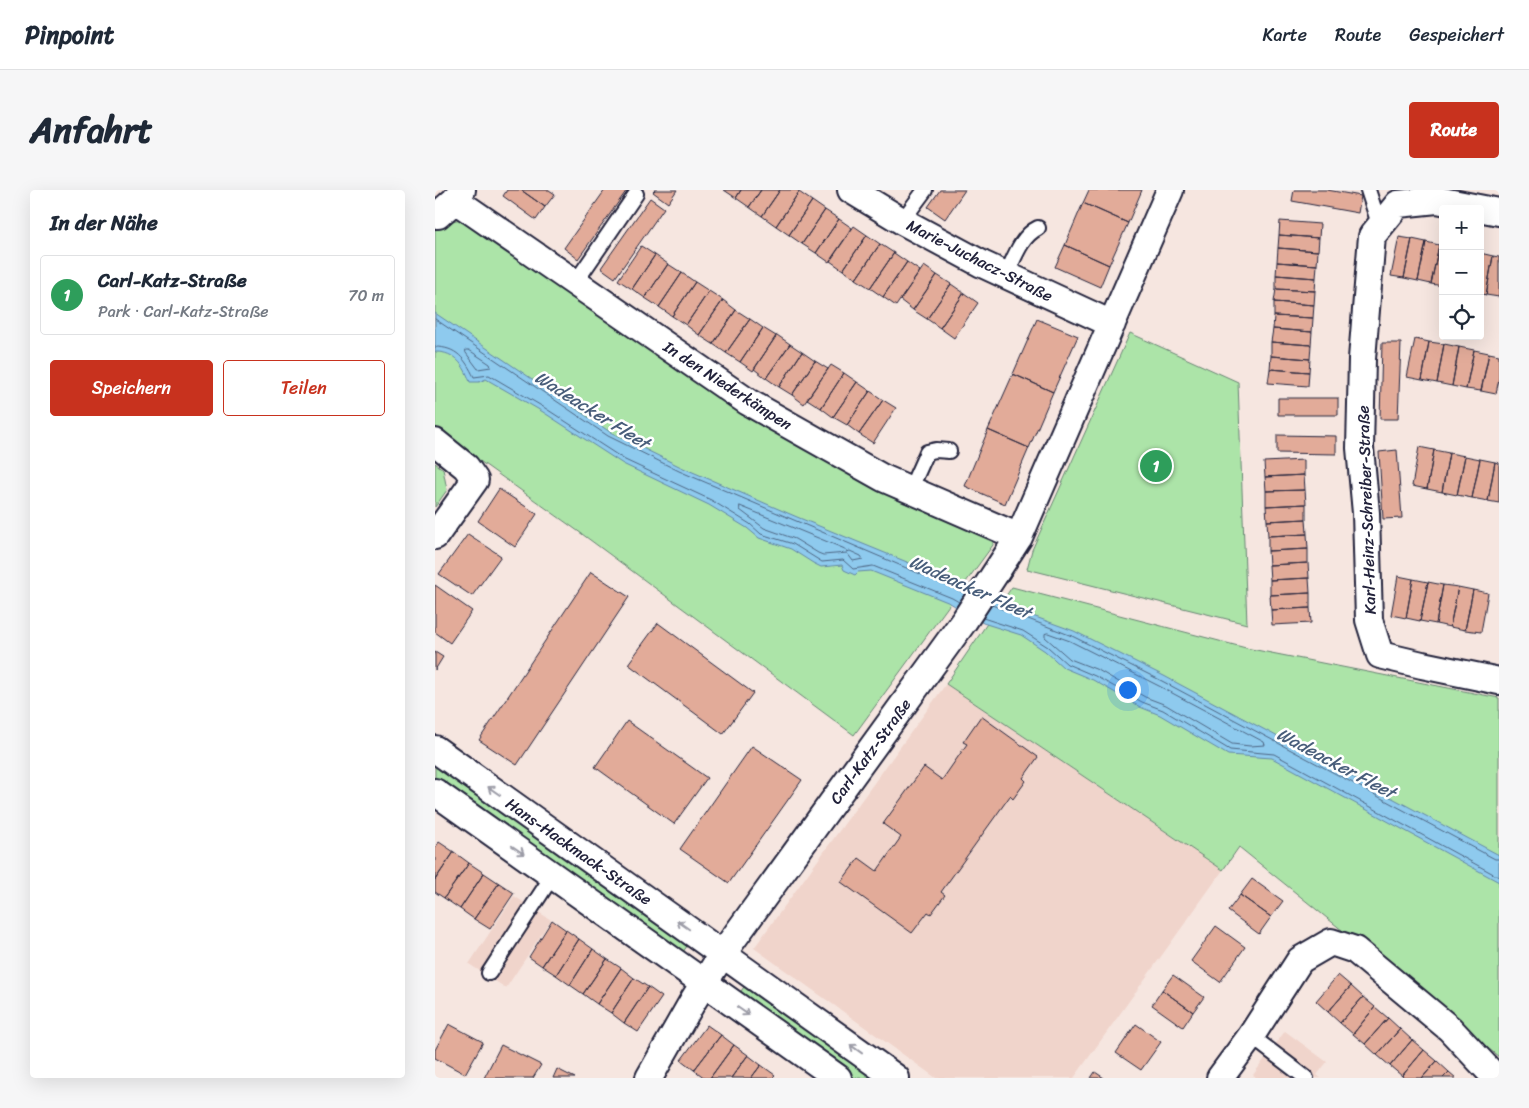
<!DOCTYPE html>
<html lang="de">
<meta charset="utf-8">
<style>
:root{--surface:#fff;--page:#f6f6f7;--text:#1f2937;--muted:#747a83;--line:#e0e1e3;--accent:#c8321e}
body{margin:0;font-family:Sriracha,sans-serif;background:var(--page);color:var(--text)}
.controls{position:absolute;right:15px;top:15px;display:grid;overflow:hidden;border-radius:5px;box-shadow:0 5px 20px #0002}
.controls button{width:45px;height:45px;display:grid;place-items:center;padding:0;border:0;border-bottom:1px solid var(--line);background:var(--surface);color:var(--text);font:25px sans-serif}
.you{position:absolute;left:692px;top:499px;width:18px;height:18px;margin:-12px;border:4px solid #fff;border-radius:50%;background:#1a73e8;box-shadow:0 0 0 8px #1a73e833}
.badge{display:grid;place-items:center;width:32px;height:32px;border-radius:50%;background:var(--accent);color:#fff;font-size:16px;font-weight:700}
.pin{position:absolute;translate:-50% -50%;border:2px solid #fff;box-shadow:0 1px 5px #0006}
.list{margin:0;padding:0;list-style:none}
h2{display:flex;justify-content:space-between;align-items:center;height:65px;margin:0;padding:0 20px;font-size:21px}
h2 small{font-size:16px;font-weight:400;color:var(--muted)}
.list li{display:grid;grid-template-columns:32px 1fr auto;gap:15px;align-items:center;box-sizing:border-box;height:80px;margin:0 10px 10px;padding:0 10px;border:1px solid var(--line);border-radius:5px}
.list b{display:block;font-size:19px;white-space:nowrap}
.list p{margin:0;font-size:16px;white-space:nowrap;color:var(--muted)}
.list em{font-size:16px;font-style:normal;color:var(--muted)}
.actions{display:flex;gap:10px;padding:15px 20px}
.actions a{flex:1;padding:11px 0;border:1px solid var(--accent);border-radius:5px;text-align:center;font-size:18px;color:var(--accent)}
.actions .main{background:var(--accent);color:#fff}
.icon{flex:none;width:28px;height:28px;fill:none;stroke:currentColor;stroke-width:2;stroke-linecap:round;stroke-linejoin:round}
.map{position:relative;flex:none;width:1064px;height:888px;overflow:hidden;border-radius:5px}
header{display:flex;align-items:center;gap:30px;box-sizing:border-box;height:70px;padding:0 25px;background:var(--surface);border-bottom:1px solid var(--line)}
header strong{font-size:24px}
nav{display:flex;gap:28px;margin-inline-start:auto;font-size:18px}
.intro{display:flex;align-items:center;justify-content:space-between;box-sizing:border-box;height:120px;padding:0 30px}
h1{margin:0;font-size:35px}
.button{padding:12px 22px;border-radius:5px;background:var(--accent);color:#fff;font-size:18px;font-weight:700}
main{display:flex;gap:30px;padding:0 30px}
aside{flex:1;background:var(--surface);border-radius:5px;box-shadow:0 5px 20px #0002}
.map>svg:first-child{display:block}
</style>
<header>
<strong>Pinpoint</strong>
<nav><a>Karte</a><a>Route</a><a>Gespeichert</a></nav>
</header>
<div class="intro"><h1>Anfahrt</h1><a class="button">Route</a></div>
<main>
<aside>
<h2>In der Nähe<small></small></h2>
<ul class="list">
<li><span class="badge" style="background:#2e9e5b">1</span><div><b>Carl-Katz-Straße</b><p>Park · Carl-Katz-Straße</p></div><em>70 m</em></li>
</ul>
<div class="actions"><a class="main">Speichern</a><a>Teilen</a></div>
</aside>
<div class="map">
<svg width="1064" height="888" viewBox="0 0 1064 888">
<rect width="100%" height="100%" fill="#f6e6e0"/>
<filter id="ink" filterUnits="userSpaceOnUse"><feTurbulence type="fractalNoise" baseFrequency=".02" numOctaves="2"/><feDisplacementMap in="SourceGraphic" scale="10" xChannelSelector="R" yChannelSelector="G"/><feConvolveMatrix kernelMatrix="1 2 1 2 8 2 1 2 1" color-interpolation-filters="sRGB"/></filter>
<g filter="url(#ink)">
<!-- built -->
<path fill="#f0d4cb" d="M511,494L788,680L639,888H501L319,758Z
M79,706L116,730L71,798L34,774Z
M850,841L892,872L882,885L886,888H822L818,885Z"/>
<!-- green -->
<path fill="#ace4a8" stroke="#678372" d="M30,28L558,347V355L419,545L147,344L0,239V35Z
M695,143L803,192L812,434L592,379L597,360Z
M0,273L8,279L12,300L0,317Z
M577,397L811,458L1064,508V867L804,657L788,680L511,494Z
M0,567L256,750L244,768L0,594Z
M314,790L451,888H413L301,808Z"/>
<!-- water -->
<path fill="#8ecaee" stroke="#6387a6" d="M0,123L175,242L246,277L362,327L489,379L573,417L639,441L729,486L1064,665V692L837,568L793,565L725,525L705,517L658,490L629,478L610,461L586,445L548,433L515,413L436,381L423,382L420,385L409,380L407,375L386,377L378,373L356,359L324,348L312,338L274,315L188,274L108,222L51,189L44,192H35C29,175 20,162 1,162L0,161Z"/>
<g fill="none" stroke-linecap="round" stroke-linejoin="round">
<!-- shore -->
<path stroke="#4d6583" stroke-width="1" d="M0,129L173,246L244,281L530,403
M0,157C22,157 30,169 39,187L54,185L110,218L190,270L276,310L315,334L326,344L358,354L387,372L408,370L418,379L438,376L517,408L524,412
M31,160H34L55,174L56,177L43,179L31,163Z
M305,316L410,359L412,362L415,361L426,366L428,369L418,371L412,363L388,365L383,363L360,349L329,338L305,320Z
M557,415L637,446L727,491L1060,669H1064
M548,428L588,441L613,457L632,474L660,486L707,512L728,520L795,560L839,564L1064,687
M613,443L635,451L724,496L829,552L830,555L815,556L797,554L731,515L710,507L663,480L635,469L610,447V444Z"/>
</g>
<!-- building -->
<path fill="#e2ab99" stroke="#22223b" d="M72,0H86L110,17L101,30L68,6Z
M86,0H114L120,4L110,17Z
M170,0H192L143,69L129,58Z
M220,0H242L233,13L218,2Z
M289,0H306L301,8Z
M306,0H326L314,17L301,8Z
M326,0H345L327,26L314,17Z
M345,0H362L364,2L341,36L327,26Z
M505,0H530L510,29L493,17Z
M654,0H707L693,33L648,13Z
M859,0H892L926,6L923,23L857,11Z
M364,2L377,11L354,45L341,36Z
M215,8L229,18L180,88L166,78Z
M377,11L390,20L367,54L354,45Z
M648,13L693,33L674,75L630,55Z
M390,20L404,29L381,63L367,54Z
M404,29L417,38L394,72L381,63Z
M845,31L885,34L884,48L844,45Z
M419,36L432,45L408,80L395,71Z
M432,45L445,54L421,89L408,80Z
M844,45L884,48L883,61L843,58Z
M964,47L977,49L969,88L956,86Z
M977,49L991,52L983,91L969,88Z
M991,52L1004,55L996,94L983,91Z
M445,54L459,63L435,98L421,89Z
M630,55L674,75L665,97L620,77Z
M1004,55L1008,56V96L996,94Z
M206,56L220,65L197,99L183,90Z
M843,58L883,61L882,75L842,72Z
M459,63L472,72L448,107L435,98Z
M1045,63L1058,66L1051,105L1045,103Z
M220,65L233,74L210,108L197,99Z
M1058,66L1064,67V107L1051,105Z
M472,72L485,81L461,116L448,107Z
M842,72L882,75L881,88L841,85Z
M233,74L247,83L224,117L210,108Z
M489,76L502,85L478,120L465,110Z
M247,83L260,92L237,126L224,117Z
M502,85L516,94L492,129L478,120Z
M841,85L881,88L880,101L841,99Z
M260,92L274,101L251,135L237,126Z
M516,94L529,103L505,138L492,129Z
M841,99L880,101L879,115L839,112Z
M274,101L288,110L264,145L251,135Z
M529,103L543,113L519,148L505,138Z
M288,110L301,120L278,154L264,145Z
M839,112L879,115L878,128L839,126Z
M301,120L315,129L291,163L278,154Z
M839,126L878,128L877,142L838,139Z
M315,129L328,138L305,172L291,163Z
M602,129L643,146L618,202L578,184Z
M328,138L341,146L318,181L305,172Z
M838,139L877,142L876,155L836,152Z
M342,145L355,154L331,188L319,179Z
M980,149L994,152L987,190L972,187Z
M836,152L876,155L875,169L836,166Z
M994,152L1009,154L1002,193L987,190Z
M947,153H966L963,229H945Z
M355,154L367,162L344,197L331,188Z
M1009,154L1024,157L1017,196L1002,193Z
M1024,157L1039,160L1031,199L1017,196Z
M1039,160L1054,163L1046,201L1031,199Z
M367,162L380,171L357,205L344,197Z
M1054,163L1064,165V188L1061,204L1046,201Z
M836,166L875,169L874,182L835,179Z
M380,171L393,179L369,214L357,205Z
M396,175L409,183L386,218L372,209Z
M835,179L874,182L873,196L833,193Z
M409,183L422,192L398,227L386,218Z
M578,184L618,202L594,258L553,240Z
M422,192L435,201L412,235L398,227Z
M435,201L448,210L424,244L412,235Z
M843,208H903V225H843Z
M448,210L461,218L438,253L424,244Z
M553,240L594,258L570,314L530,296Z
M842,245L901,246V264L842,263Z
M984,257L999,260L992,299L977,296Z
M962,260L967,328L948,329L944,262Z
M999,260L1014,263L1007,302L992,299Z
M1014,263L1030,266L1022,305L1007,302Z
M1030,266L1045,269L1037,308L1022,305Z
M1045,269L1060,272L1053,311L1037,308Z
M869,270V285L830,287L829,272Z
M1060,272L1064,273V313L1053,311Z
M869,285L870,300L831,301L830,287Z
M64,299L102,324L80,357L43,331Z
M870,300L871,314L831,316V301Z
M871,314V329L832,331L831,316Z
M871,329L872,344L833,346L832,331Z
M33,344L66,366L37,406L4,384Z
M872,344L873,359L833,361V346Z
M873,359V373L834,375L833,361Z
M873,373L874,388L835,390L834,375Z
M156,382L194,407L82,575L44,550Z
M963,386L978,389L971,428L956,425Z
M874,388L875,403L835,405V390Z
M978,389L993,392L985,431L971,428Z
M993,392L1008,395L1001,434L985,431Z
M0,395L37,421L15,453L0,442Z
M1008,395L1023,397L1015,437L1001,434Z
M1023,397L1038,400L1030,440L1015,437Z
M1038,400L1053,403L1046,442L1030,440Z
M875,403V418L836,420L835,405Z
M875,418L876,433L837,435L836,420Z
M223,433L318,503L288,544L193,474Z
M0,462L8,467L0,480Z
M546,526L603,567L588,588L591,591L578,609L575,606L506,702L510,705L496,724L493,722L477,743L406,692L424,668L442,681L466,647L448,634L489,577L507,590L532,554L528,552Z
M192,531L272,588L239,634L160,577Z
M317,556L367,590L294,693L245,659Z
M4,652L19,662L0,690V658Z
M19,662L34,673L9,708L0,702V690Z
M34,673L49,683L25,719L9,708Z
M49,683L64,693L39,729L25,719Z
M817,689L848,711L836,727L805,705Z
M64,693L79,703L55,739L39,729Z
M805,705L836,727L824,744L793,721Z
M117,730L131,740L107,776L94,767Z
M781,736L810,757L785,792L756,771Z
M131,740L144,749L121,785L107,776Z
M144,749L158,759L135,795L121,785Z
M158,759L172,769L148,804L135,795Z
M172,769L186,778L162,814L148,804Z
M186,778L199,788L176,823L162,814Z
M738,785L769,807L758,822L727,800Z
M903,785L916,796L893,822L881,811Z
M199,788L213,797L189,833L176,823Z
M916,796L928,807L905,833L893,822Z
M213,797L227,807L203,842L189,833Z
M727,800L758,822L748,837L717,815Z
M928,807L940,817L918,844L905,833Z
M940,817L953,828L930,854L918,844Z
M953,828L965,839L942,865L930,854Z
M14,834L48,852L30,884L0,868V860Z
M701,834L726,852L706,880L681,863Z
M272,835L286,845L259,880L246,870Z
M965,839L977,850L955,876L942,865Z
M286,845L299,855L275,888H270L259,880Z
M977,850L989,860L967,886L955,876Z
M66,855L106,875L98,888H49Z
M299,855L313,865L296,888H275Z
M989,860L1002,871L987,888H969L967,886Z
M313,865L326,875L316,888H296Z
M1002,871L1014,882L1008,888H987Z
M326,875L340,885L337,888H316Z
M122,879L140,888H118Z
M660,882L669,888H656Z
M1014,882L1021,888H1008Z"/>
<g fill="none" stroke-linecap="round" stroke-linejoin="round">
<!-- service casing -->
<g stroke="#22223b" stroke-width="18">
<path id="service" d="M933,0L945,37
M467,31L490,0
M571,85C579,69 586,46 603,38
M140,93L201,4
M475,300L492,262L501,260L514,261
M54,783L118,685
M816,846L871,888"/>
</g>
<!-- minor casing -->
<g stroke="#22223b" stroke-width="30">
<path id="minor" d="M416,0L467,31L547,74L677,134
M20,10L313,212L448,288L584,347
M1064,22L1002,10L963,14L937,46L927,169L925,258L931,323L934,430L945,465L987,475L1064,491
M0,25H3L20,10L27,0
M0,252L31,277L40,290L0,346
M0,559L461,888
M0,602L403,888
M214,888L259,809L288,763L529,431L584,347L735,0
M785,888L816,846L865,770L896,752L920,760L1015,839L1061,888"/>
</g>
<!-- service -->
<use href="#service" stroke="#fff" stroke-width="14"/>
<!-- minor -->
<use href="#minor" stroke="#fff" stroke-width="26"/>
</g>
<!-- one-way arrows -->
<defs><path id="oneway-shaft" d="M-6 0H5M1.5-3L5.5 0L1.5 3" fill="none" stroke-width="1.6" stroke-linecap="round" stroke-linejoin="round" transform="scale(1.25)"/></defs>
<g stroke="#9c9ca7">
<use href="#oneway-shaft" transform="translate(59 601) rotate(-145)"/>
<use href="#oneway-shaft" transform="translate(83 660) rotate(35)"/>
<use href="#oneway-shaft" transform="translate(248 735) rotate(-145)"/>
<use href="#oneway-shaft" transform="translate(308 821) rotate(35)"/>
<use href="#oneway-shaft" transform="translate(421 859) rotate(-144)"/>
</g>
</g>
<g text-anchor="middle" stroke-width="5" stroke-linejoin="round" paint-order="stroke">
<!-- street labels -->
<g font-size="16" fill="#22223b" stroke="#fff">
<text transform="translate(545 70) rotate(27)" y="6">Marie-Juchacz-Straße</text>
<text transform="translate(293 195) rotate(33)" y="6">In den Niederkämpen</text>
<text transform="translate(931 320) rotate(-92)" y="6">Karl-Heinz-Schreiber-Straße</text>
<text transform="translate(435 561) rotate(-54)" y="6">Carl-Katz-Straße</text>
<text transform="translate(144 661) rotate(35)" y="6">Hans-Hackmack-Straße</text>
</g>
<!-- water labels -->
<g font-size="18" font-style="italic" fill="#485d7a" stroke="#fff">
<text transform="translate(157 220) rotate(32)" y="6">Wadeacker Fleet</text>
<text transform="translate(535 397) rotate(24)" y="6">Wadeacker Fleet</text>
<text transform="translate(901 573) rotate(28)" y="6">Wadeacker Fleet</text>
</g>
</g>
</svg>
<div class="controls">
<button>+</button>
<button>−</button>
<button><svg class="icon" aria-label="locate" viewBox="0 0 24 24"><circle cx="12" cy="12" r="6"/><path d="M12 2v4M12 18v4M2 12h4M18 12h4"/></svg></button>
</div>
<div class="you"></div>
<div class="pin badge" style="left:721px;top:276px;background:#2e9e5b">1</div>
</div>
</main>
